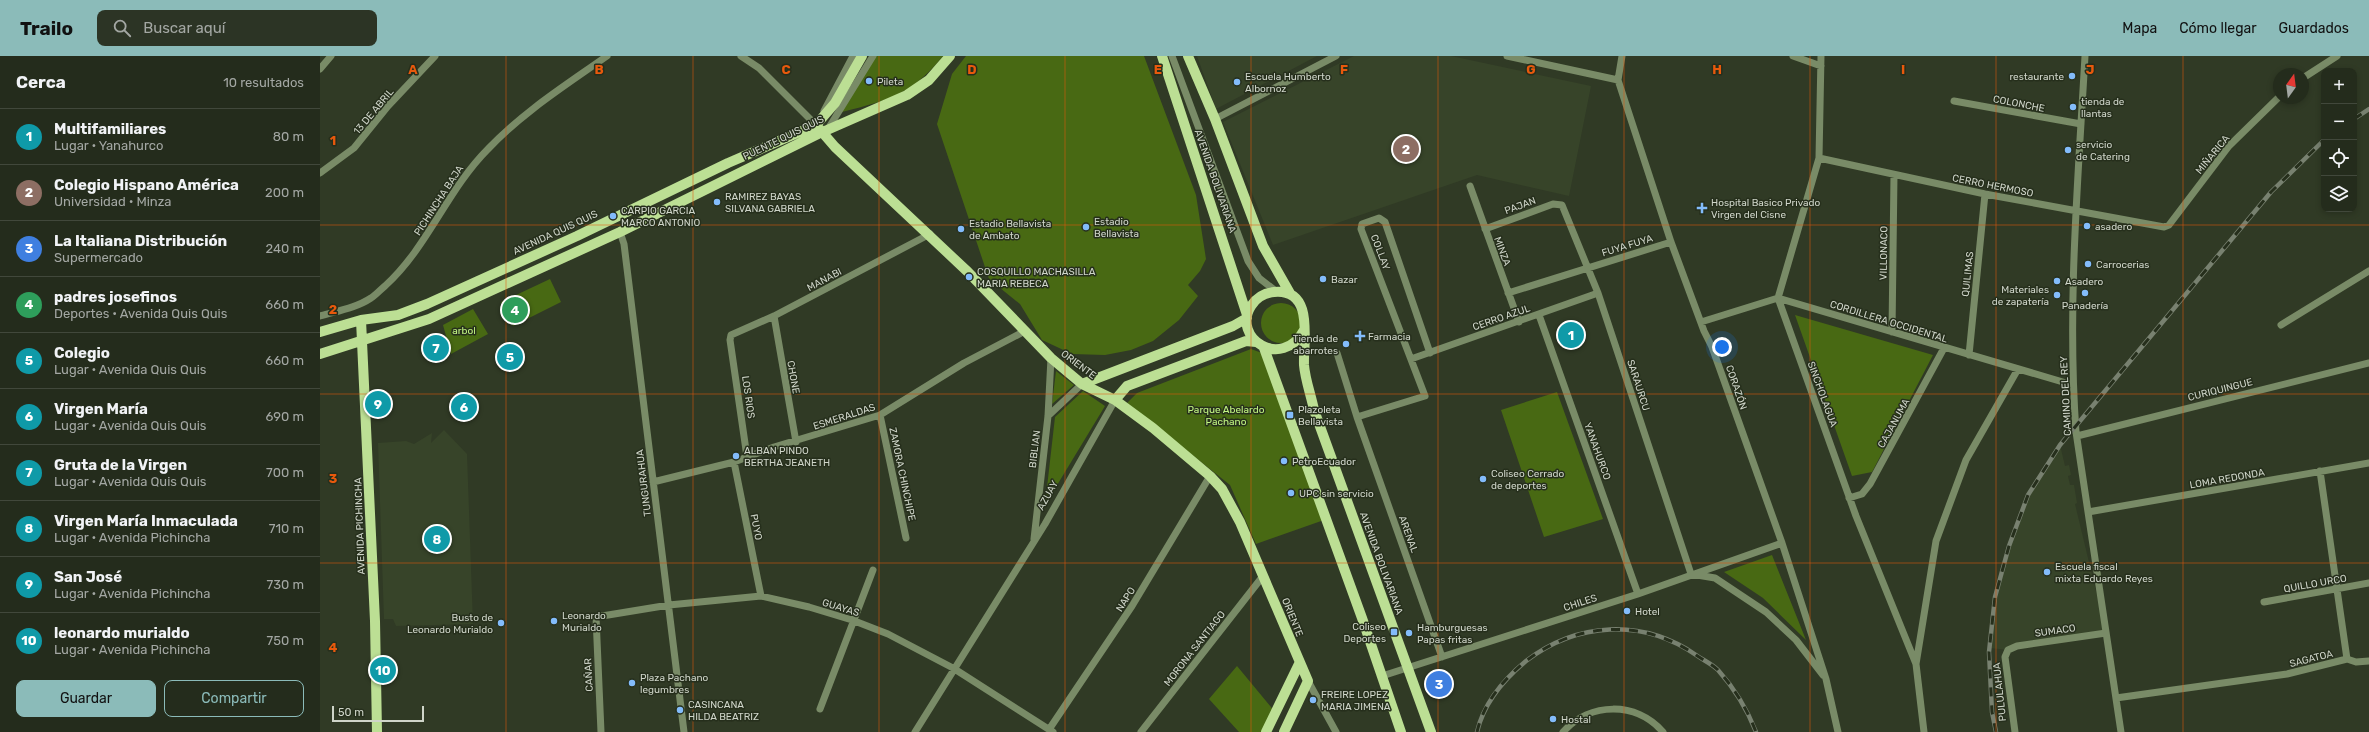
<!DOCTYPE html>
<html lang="es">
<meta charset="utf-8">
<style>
:root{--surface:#242c1c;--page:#2c3425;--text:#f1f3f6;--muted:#a3a7a3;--line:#41483b;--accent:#8bbbb9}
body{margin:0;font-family:Rubik,sans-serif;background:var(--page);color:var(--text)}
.controls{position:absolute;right:12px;top:12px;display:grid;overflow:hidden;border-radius:8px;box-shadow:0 2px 6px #0003}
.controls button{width:36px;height:36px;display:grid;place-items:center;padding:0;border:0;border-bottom:1px solid var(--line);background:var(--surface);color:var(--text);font:20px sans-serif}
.compass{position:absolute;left:1953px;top:12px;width:36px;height:36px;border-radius:50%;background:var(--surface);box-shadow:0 2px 6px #0003;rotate:14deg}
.scale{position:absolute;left:12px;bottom:10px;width:92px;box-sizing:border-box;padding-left:4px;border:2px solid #cfd5c9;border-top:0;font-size:11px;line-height:14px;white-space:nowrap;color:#cfd5c9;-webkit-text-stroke:3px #262f1c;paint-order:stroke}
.you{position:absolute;left:1402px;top:291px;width:14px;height:14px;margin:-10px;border:3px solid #fff;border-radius:50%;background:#1a73e8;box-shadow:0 0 0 6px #1a73e833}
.badge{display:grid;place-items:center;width:26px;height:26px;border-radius:50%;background:var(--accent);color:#fff;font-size:13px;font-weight:700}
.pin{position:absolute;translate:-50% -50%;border:2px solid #fff;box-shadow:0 1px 4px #0006}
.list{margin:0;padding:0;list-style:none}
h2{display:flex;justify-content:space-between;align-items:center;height:52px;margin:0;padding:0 16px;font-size:17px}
h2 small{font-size:13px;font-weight:400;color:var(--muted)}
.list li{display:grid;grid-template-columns:26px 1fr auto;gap:12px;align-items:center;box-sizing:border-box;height:56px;padding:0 16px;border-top:1px solid var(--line)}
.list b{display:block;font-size:15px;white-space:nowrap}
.list p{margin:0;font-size:13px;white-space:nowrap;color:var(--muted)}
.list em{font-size:13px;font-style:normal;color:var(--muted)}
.actions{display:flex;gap:8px;padding:12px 16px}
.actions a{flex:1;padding:9px 0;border:1px solid var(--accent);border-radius:8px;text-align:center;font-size:14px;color:var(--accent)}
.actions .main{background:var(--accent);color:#111}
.icon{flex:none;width:22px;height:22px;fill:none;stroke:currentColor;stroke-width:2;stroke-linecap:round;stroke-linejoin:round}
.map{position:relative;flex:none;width:2049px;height:676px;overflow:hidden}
header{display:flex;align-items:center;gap:24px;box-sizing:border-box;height:56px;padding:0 20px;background:var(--accent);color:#111}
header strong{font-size:19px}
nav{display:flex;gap:22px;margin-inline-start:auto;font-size:14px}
.search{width:280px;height:36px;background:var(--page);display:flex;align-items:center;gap:10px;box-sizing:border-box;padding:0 14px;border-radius:8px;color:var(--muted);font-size:15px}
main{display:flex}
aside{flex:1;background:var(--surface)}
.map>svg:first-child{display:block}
</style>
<header>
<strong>Trailo</strong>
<div class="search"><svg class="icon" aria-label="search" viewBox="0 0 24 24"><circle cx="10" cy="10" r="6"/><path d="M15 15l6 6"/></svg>Buscar aquí</div>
<nav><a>Mapa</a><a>Cómo llegar</a><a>Guardados</a></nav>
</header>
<main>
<aside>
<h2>Cerca<small>10 resultados</small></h2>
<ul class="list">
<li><span class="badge" style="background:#0f9aa8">1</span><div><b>Multifamiliares</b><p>Lugar · Yanahurco</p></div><em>80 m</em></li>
<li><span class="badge" style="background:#8d6e63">2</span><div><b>Colegio Hispano América</b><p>Universidad · Minza</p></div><em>200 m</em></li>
<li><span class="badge" style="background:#3f7fe0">3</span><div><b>La Italiana Distribución</b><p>Supermercado</p></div><em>240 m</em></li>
<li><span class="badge" style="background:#2e9e5b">4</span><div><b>padres josefinos</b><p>Deportes · Avenida Quis Quis</p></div><em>660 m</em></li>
<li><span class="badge" style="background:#0f9aa8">5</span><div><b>Colegio</b><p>Lugar · Avenida Quis Quis</p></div><em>660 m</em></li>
<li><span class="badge" style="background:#0f9aa8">6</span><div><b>Virgen María</b><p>Lugar · Avenida Quis Quis</p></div><em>690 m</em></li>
<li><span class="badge" style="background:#0f9aa8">7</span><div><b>Gruta de la Virgen</b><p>Lugar · Avenida Quis Quis</p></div><em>700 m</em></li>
<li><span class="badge" style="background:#0f9aa8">8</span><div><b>Virgen María Inmaculada</b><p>Lugar · Avenida Pichincha</p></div><em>710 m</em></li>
<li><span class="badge" style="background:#0f9aa8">9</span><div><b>San José</b><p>Lugar · Avenida Pichincha</p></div><em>730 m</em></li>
<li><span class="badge" style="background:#0f9aa8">10</span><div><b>leonardo murialdo</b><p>Lugar · Avenida Pichincha</p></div><em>750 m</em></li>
</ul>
<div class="actions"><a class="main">Guardar</a><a>Compartir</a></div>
</aside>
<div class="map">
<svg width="2049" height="676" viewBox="0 0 2049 676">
<rect width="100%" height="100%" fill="#303a25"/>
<!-- built -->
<path fill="#374429" d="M877,0H997L896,53Z
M1034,0H1131L1271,30L1249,140L1157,119L953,189L903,66Z
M124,374L147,398L153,568L76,570L73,563H64L58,387L86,385L94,388L112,377L111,387Z
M1740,389L1745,410L1749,409L1751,419L1748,420L1750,429H1754L1757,447L1755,448L1786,577L1688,594L1670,592L1675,541L1689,490L1708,439Z"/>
<!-- green -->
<path fill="#486913" d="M550,0H623C589,42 564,45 514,58Z
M646,0H824L876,139L886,203L880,215L868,229L878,240L859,264L833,285L811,294L785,299L752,298L722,284L700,248L669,223L617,68L632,18Z
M230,223L241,246L193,270L181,246Z
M941 267a20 20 0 1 1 40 0a20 20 0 1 1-40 0Z
M153,253L168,278L131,298L123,269Z
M1475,259L1613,299L1552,416L1532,420Z
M931,293L942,297L1004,464L936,488L910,429L807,347L817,337Z
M736,315L754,329L732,348Z
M763,335L785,350L725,449L735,361Z
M1237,336L1283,463L1224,481L1181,354Z
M1452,499L1486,584L1443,542L1404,516Z
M917,610L955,656L946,676H919L889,643Z"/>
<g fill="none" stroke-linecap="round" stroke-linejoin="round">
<!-- minor -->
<path stroke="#798b67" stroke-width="7" d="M421,0L439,12L496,69L498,66
M852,0L928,205L939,222L957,236
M1187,0L1298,24
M1302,0L1298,24L1351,186L1384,275L1392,291L1462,487L1506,623L1518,676
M1473,0L1501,10
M1501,0L1499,102L1458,242L1536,460L1596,608L1604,676
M1765,0C1758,125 1747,251 1756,376L1801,676
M0,13L11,0
M1983,22L2017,0
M1634,45L1761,68
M504,55L533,0
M895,63L1016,0
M508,73L553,0
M1499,102L1665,138L1844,171L1849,169L1909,90L1959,41
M0,117L34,92L68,50L115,0
M1150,130L1199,266
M1165,173L1233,148L1242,149L1278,237L1371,518L1395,522L1446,556L1476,584L1503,619
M300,176L304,188L364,676
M1188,237L1351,186
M1219,259L1318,538
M0,260C17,255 36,252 51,242C56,239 60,234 65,230C108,191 127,134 168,93C203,56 246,29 287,0
M454,260L476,386
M1381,266L1458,242L1753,329
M1961,269L2049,215
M1572,276L1574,119
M1017,297L1037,361
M1110,297L1065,166L1059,162L1042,168L1041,173L1105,340L1037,361L1122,601
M1649,299L1665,138
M1091,303L1278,237
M560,359L586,482
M728,360L762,328
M1757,380L2049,307
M427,401L410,284L411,279L454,260L610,178
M414,406L441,540
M2000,415L2027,603
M333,426L414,406L454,391L560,359L644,307L705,275
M1529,442L1542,438L1550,428L1624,292
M1768,456L2049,407
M714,483L728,360L731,302
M1944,546L2049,527
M2027,603L2036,606L2049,605
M1596,608L1616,485L1646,404L1698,313
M1062,620L1318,538L1462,487
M988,625L1016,676
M1796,642L1967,618L2027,603
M500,653L553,514
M730,672L812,550L890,420
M281,676L276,561L349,549L441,540L489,551L532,564L568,578L633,612L733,676
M595,676L725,468L795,344
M821,676L943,520
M1243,676C1270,646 1316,645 1343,676
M1695,676L1685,601L1688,594L1697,590L1786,577"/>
<!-- major -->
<path stroke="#bcdf94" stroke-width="10" d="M842,0L927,259
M868,0L895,63L943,190L971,239
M496,69L515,91L648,216L731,302L762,328L795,344L833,372L890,420L902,433L920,466L988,625L964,676
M41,264L55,565L57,676
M984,274C962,315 911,282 931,250C936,242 944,237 954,236C995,232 983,285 984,309C985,323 991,339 994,354L1111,676
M0,276L41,264L78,259L107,248L257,180L408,107L496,69L515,47L542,0
M944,292L1042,562L1081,676
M0,298L109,263L300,176L498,78L587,39L609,24L630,0
M762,328L913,270L927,262
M795,344L807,330L926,285L936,286
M946,676L979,608"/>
<!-- rail casing -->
<g stroke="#788170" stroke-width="4.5">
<path id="rail" d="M2034,63L2049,53
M1157,676C1164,646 1183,624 1206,605C1257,566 1322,562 1376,599C1383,604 1392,608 1398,614C1415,633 1427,653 1436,676
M1676,676L1672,656L1669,596L1675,541L1689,490L1708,439L1740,389L1951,136L2004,84"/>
</g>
<!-- rail -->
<use href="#rail" stroke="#262f1c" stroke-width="3" stroke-dasharray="9" stroke-linecap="butt"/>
</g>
<!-- grid -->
<path fill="none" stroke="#e8590c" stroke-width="1" stroke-opacity="0.55" d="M186,0V676M373,0V676M559,0V676M745,0V676M931,0V676M1118,0V676M1304,0V676M1490,0V676M1676,0V676M1863,0V676M0,169H2049M0,338H2049M0,507H2049"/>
<!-- markers -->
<g fill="#83bcfb" stroke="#262f1c" stroke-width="1.5">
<circle cx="1752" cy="20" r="4"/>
<circle cx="549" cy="25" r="4"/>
<circle cx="917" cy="26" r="4"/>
<circle cx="1753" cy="51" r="4"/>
<circle cx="1748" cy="94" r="4"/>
<circle cx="397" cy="146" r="4"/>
<path d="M1380 146h4v4h4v4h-4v4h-4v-4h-4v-4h4z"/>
<circle cx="293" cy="160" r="4"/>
<circle cx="1767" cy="170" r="4"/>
<circle cx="766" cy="171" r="4"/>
<circle cx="641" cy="173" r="4"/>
<circle cx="1768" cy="208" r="4"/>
<circle cx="649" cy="221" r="4"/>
<circle cx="1003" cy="223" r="4"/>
<circle cx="1737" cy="225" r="4"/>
<circle cx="1765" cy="237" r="4"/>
<circle cx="1737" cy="239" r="4"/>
<path d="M1038 274h4v4h4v4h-4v4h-4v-4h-4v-4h4z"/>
<circle cx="1026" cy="288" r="4"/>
<rect x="966" y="355" width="8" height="8" rx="2"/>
<circle cx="416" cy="400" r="4"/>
<circle cx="964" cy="405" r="4"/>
<circle cx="1163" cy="423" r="4"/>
<circle cx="971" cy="437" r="4"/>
<circle cx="1727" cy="516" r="4"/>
<circle cx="1307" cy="555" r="4"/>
<circle cx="234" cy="565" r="4"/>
<circle cx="181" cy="567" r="4"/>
<rect x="1070" y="572" width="8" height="8" rx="2"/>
<circle cx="1089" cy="577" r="4"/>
<circle cx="312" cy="627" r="4"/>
<circle cx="993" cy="644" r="4"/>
<circle cx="360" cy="654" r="4"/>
<circle cx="1233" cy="663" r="4"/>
</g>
<g text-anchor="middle" stroke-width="3" stroke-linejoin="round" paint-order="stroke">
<!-- poi labels -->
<g font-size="10" fill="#cfd5c9" stroke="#262f1c" text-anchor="start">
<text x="925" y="24">Escuela Humberto<tspan x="925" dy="12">Albornoz</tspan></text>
<text x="1744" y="24" text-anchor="end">restaurante</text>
<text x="557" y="29">Pileta</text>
<text x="1761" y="49">tienda de<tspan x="1761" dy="12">llantas</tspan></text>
<text x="1756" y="92">servicio<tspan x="1756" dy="12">de Catering</tspan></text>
<text x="405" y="144">RAMIREZ BAYAS<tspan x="405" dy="12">SILVANA GABRIELA</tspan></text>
<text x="1391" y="150">Hospital Basico Privado<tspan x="1391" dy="12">Virgen del Cisne</tspan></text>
<text x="301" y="158">CARPIO GARCIA<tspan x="301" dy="12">MARCO ANTONIO</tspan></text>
<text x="774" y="169">Estadio<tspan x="774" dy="12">Bellavista</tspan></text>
<text x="649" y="171">Estadio Bellavista<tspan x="649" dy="12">de Ambato</tspan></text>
<text x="1775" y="174">asadero</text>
<text x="1776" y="212">Carrocerias</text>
<text x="657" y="219">COSQUILLO MACHASILLA<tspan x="657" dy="12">MARIA REBECA</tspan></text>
<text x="1011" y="227">Bazar</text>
<text x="1745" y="229">Asadero</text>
<text x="1729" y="237" text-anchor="end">Materiales<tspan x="1729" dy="12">de zapatería</tspan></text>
<text x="1765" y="253" text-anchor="middle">Panadería</text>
<text x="1048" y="284">Farmacia</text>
<text x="1018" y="286" text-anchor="end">Tienda de<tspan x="1018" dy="12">abarrotes</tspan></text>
<text x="978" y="357">Plazoleta<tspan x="978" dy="12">Bellavista</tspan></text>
<text x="424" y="398">ALBAN PINDO<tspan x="424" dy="12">BERTHA JEANETH</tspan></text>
<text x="972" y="409">PetroEcuador</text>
<text x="1171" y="421">Coliseo Cerrado<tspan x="1171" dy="12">de deportes</tspan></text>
<text x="979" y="441">UPC sin servicio</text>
<text x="1735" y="514">Escuela fiscal<tspan x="1735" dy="12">mixta Eduardo Reyes</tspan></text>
<text x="1315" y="559">Hotel</text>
<text x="242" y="563">Leonardo<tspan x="242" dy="12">Murialdo</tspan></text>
<text x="173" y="565" text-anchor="end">Busto de<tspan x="173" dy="12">Leonardo Murialdo</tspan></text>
<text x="1066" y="574" text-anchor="end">Coliseo<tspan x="1066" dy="12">Deportes</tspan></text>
<text x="1097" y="575">Hamburguesas<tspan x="1097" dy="12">Papas fritas</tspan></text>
<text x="320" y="625">Plaza Pachano<tspan x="320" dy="12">legumbres</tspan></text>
<text x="1001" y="642">FREIRE LOPEZ<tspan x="1001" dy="12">MARIA JIMENA</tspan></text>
<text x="368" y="652">CASINCANA<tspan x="368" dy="12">HILDA BEATRIZ</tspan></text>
<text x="1241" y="667">Hostal</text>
</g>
<!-- street labels -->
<g font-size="10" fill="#cfd5c9" stroke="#262f1c">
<text transform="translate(1699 47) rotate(11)" y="4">COLONCHE</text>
<text transform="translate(53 55) rotate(-50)" y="4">13 DE ABRIL</text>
<text transform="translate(463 81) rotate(-26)" y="4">PUENTE QUIS QUIS</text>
<text transform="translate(1892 98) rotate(-51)" y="4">MIÑARICA</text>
<text transform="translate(896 125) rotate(71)" y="4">AVENIDA BOLIVARIANA</text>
<text transform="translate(1673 129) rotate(11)" y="4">CERRO HERMOSO</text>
<text transform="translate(118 144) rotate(-57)" y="4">PICHINCHA BAJA</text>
<text transform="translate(1200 149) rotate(-20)" y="4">PAJAN</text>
<text transform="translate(235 176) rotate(-25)" y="4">AVENIDA QUIS QUIS</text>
<text transform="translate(1307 189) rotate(-17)" y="4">FUYA FUYA</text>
<text transform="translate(1183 195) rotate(70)" y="4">MINZA</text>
<text transform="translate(1061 196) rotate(69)" y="4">COLLAY</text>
<text transform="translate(1563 197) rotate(-89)" y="4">VILLONACO</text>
<text transform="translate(1647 218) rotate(-84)" y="4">QUILIMAS</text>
<text transform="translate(504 223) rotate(-28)" y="4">MANABI</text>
<text transform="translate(1181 261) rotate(-19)" y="4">CERRO AZUL</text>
<text transform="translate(1569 265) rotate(17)" y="4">CORDILLERA OCCIDENTAL</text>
<text transform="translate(759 308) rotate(37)" y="4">ORIENTE</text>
<text transform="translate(474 321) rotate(80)" y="4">CHONE</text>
<text transform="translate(1319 329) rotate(72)" y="4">SARAURCU</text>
<text transform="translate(1417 331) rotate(71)" y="4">CORAZÓN</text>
<text transform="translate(1900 333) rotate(-14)" y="4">CURIQUINGUE</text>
<text transform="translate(1503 338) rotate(70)" y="4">SINCHOLAGUA</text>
<text transform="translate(1745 340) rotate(-93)" y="4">CAMINO DEL REY</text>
<text transform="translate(429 341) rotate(82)" y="4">LOS RIOS</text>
<text transform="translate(524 360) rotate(-18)" y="4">ESMERALDAS</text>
<text transform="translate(1573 367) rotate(-61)" y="4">CAJANUMA</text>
<text transform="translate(714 393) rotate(-83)" y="4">BIBLIAN</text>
<text transform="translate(1278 395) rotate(70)" y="4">YANAHURCO</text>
<text transform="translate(583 418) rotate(78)" y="4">ZAMORA CHINCHIPE</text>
<text transform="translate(1907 422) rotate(-10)" y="4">LOMA REDONDA</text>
<text transform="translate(323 427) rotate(-97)" y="4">TUNGURAHUA</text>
<text transform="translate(727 439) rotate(-61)" y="4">AZUAY</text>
<text transform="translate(39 470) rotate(-92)" y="4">AVENIDA PICHINCHA</text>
<text transform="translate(437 471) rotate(79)" y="4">PUYO</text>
<text transform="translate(1089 478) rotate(70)" y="4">ARENAL</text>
<text transform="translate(1062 507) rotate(70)" y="4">AVENIDA BOLIVARIANA</text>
<text transform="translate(1995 527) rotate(-10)" y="4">QUILLO URCO</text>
<text transform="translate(805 543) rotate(-58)" y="4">NAPO</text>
<text transform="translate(1260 546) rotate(-18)" y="4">CHILES</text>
<text transform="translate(521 551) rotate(17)" y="4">GUAYAS</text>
<text transform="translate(973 561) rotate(68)" y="4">ORIENTE</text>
<text transform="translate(1735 574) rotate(-8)" y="4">SUMACO</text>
<text transform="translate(874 592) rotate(-52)" y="4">MORONA SANTIAGO</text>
<text transform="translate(1991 602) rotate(-14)" y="4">SAGATOA</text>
<text transform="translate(268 619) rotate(-93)" y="4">CAÑAR</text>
<text transform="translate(1679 636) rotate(-96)" y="4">PULULAHUA</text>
</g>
<!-- park labels -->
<g font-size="10" fill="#c1f582" stroke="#262f1c">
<text x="144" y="278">arbol</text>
<text x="906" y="357">Parque Abelardo<tspan x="906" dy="12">Pachano</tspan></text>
</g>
</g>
<g font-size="13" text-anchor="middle" font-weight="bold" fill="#e8590c" stroke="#262f1c" stroke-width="3" stroke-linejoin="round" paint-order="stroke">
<text x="93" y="18">A</text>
<text x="279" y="18">B</text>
<text x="466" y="18">C</text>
<text x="652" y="18">D</text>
<text x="838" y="18">E</text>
<text x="1024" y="18">F</text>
<text x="1211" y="18">G</text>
<text x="1397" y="18">H</text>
<text x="1583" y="18">I</text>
<text x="1770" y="18">J</text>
<text x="13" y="89">1</text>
<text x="13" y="258">2</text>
<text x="13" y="427">3</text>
<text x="13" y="596">4</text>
</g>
</svg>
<div class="controls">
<button>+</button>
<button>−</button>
<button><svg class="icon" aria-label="locate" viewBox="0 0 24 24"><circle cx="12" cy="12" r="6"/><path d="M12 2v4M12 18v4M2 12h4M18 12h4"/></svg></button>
<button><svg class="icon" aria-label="layers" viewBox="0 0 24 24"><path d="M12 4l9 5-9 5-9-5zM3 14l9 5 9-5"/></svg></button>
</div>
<svg class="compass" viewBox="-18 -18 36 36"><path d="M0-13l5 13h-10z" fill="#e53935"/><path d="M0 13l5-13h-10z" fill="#a3a7a3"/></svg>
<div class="scale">50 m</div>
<div class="you"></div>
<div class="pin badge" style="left:1251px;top:279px;background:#0f9aa8">1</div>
<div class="pin badge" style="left:1086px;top:93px;background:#8d6e63">2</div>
<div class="pin badge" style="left:1119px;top:628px;background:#3f7fe0">3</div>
<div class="pin badge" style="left:195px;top:254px;background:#2e9e5b">4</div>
<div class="pin badge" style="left:190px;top:301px;background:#0f9aa8">5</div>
<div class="pin badge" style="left:144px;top:351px;background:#0f9aa8">6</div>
<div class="pin badge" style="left:116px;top:292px;background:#0f9aa8">7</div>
<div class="pin badge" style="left:117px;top:483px;background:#0f9aa8">8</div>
<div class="pin badge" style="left:58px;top:348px;background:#0f9aa8">9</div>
<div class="pin badge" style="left:63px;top:614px;background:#0f9aa8">10</div>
</div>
</main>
